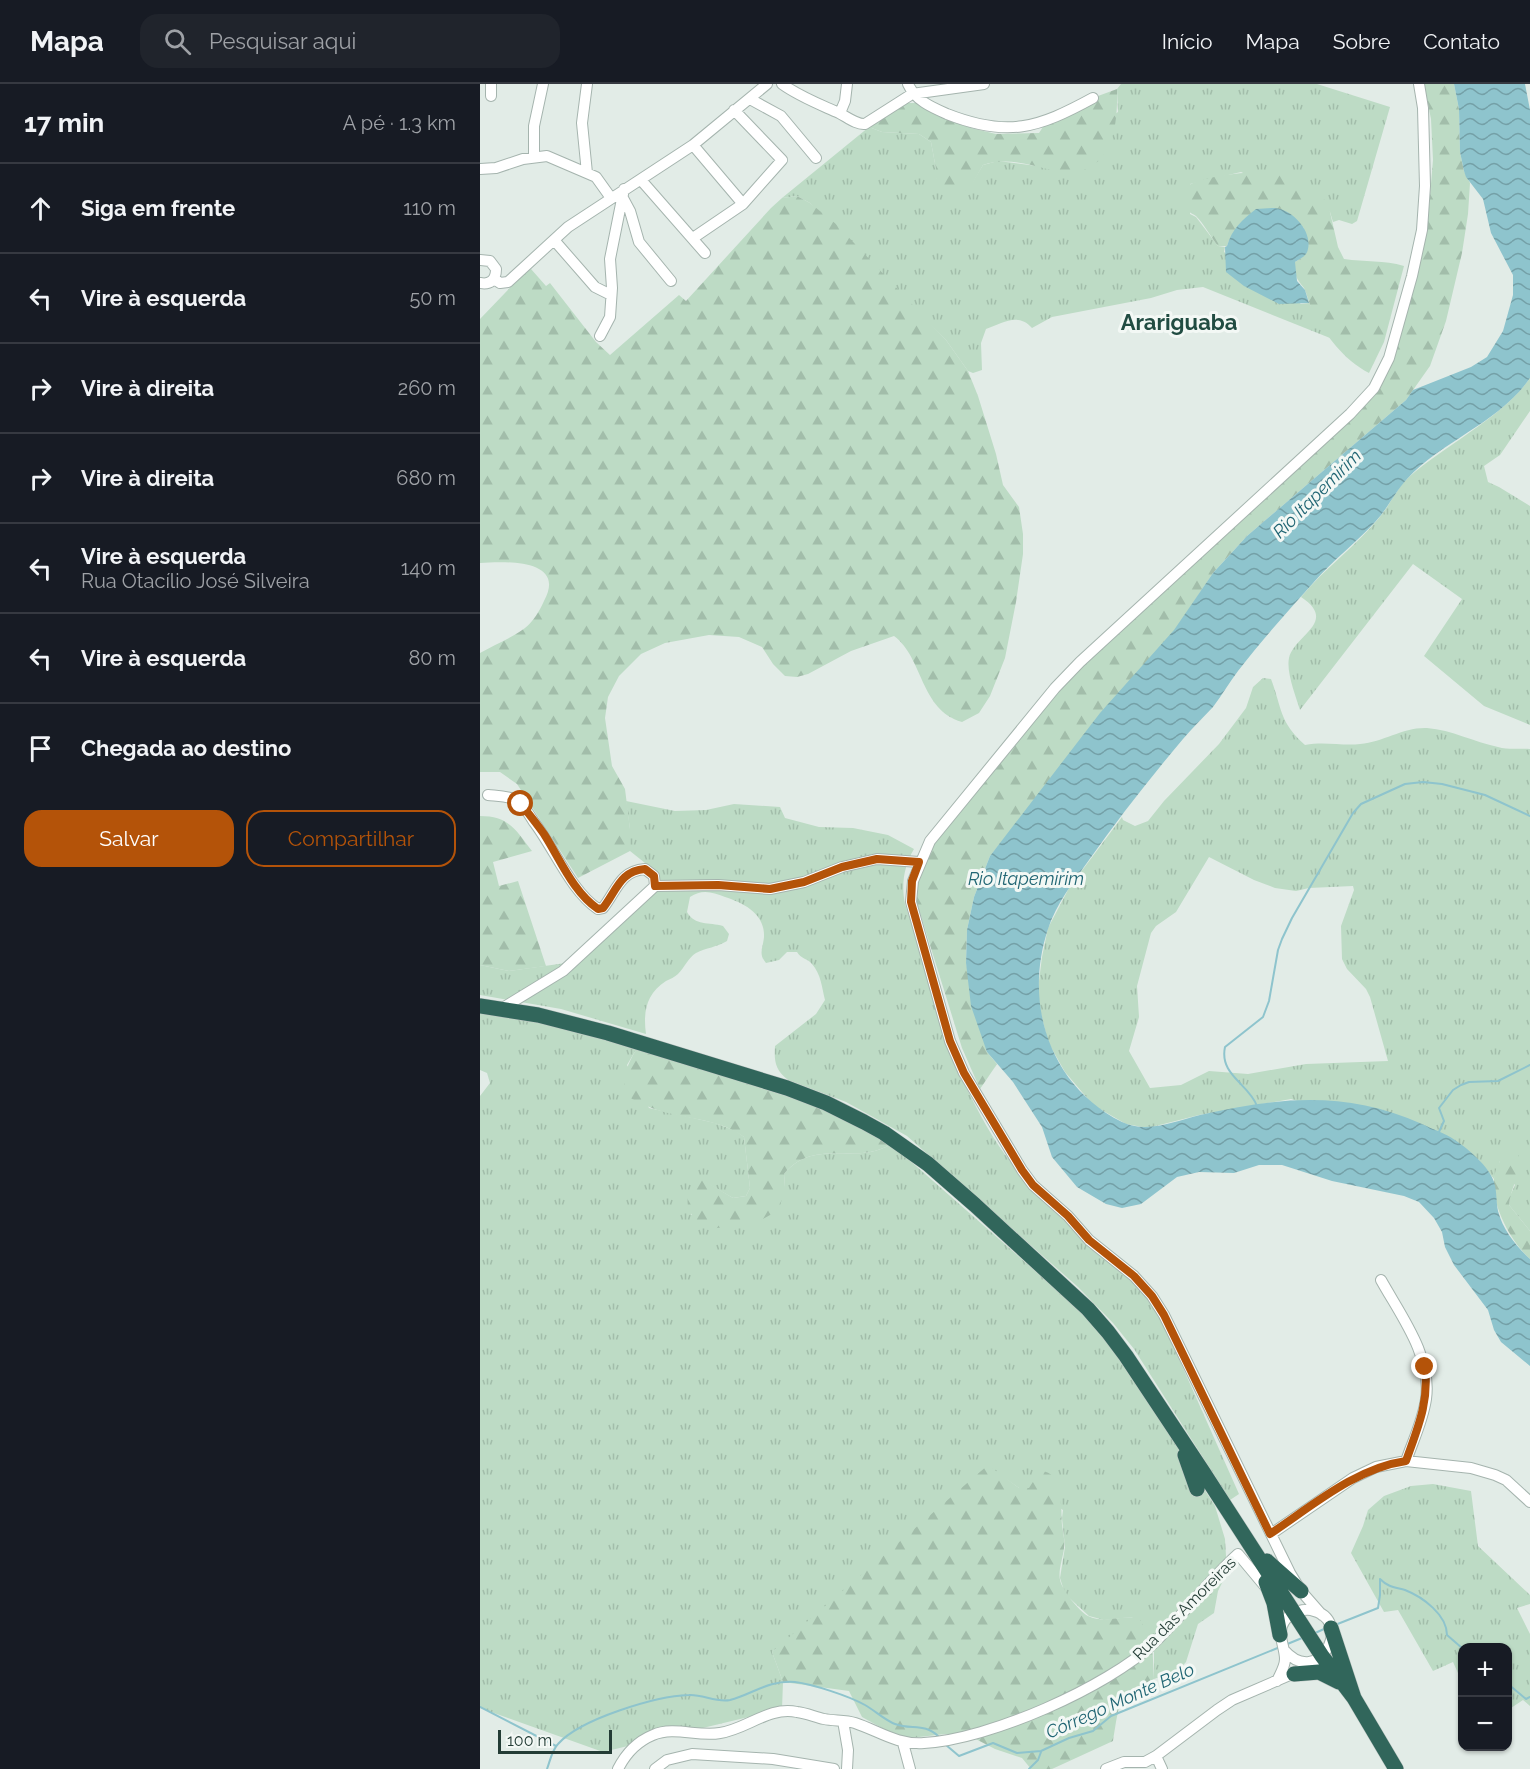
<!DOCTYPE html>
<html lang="pt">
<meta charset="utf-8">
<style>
:root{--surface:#171b24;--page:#20242c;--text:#f1f3f6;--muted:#9ea1a6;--line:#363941;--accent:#b45309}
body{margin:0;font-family:Raleway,sans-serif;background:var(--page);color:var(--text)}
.controls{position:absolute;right:18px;bottom:18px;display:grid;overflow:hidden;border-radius:12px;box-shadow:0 2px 4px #0004}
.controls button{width:54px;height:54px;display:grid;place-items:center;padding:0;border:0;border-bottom:2px solid var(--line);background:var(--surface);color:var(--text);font:30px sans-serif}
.scale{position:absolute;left:18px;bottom:15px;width:114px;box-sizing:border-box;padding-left:6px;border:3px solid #233c35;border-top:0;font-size:16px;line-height:21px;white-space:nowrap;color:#233c35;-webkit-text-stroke:4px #f3f8f5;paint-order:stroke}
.stop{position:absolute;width:18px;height:18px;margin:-14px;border:4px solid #b45309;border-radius:50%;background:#fff}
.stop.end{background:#b45309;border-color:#fff;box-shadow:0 2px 6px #0008}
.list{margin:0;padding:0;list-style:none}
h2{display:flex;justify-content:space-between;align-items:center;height:78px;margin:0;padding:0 24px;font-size:26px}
h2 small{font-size:20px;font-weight:400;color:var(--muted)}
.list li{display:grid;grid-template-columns:39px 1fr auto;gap:18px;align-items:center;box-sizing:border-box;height:90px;padding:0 24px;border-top:2px solid var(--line)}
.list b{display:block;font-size:22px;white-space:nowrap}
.list p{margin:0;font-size:20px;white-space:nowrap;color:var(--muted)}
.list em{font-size:20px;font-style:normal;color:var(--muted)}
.actions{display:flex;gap:12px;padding:18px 24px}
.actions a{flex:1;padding:14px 0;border:2px solid var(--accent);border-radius:18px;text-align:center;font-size:21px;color:var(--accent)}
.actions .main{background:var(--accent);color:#fff}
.icon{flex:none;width:33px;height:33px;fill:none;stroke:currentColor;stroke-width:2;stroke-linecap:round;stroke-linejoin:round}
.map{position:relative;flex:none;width:1050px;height:1685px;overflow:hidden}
header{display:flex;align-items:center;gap:36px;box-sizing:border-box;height:84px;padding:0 30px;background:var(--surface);border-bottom:2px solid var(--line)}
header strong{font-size:28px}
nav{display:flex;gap:33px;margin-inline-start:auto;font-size:21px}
.search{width:420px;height:54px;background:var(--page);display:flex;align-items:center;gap:15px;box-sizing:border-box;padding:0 21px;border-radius:18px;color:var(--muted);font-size:22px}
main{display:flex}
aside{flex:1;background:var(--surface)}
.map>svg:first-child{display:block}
</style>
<header>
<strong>Mapa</strong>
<div class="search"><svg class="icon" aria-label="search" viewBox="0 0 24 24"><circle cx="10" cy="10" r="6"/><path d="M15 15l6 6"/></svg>Pesquisar aqui</div>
<nav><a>Início</a><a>Mapa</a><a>Sobre</a><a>Contato</a></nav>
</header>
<main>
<aside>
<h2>17 min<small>A pé · 1.3 km</small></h2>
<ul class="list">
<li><svg class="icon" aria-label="ahead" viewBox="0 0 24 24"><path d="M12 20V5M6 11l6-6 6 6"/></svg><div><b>Siga em frente</b></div><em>110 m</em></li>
<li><svg class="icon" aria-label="left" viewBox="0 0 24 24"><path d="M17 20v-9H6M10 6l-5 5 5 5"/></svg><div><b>Vire à esquerda</b></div><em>50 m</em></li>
<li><svg class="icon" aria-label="right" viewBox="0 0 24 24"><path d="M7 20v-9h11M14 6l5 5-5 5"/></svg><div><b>Vire à direita</b></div><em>260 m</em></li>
<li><svg class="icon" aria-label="right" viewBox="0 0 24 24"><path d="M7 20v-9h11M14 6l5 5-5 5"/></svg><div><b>Vire à direita</b></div><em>680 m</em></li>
<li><svg class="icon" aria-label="left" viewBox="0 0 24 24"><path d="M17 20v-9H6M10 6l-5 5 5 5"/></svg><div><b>Vire à esquerda</b><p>Rua Otacílio José Silveira</p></div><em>140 m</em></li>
<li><svg class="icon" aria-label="left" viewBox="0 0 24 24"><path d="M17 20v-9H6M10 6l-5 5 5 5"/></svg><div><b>Vire à esquerda</b></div><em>80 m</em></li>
<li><svg class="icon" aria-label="arrive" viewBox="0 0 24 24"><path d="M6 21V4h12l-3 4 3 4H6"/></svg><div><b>Chegada ao destino</b></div></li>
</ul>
<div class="actions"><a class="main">Salvar</a><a>Compartilhar</a></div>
</aside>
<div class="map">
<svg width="1050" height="1685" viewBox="0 0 1050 1685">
<defs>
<pattern id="grass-tufts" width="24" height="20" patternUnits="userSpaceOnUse" patternTransform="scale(1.5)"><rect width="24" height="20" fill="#bddbc5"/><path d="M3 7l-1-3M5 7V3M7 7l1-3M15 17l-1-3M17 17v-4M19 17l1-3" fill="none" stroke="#a2bdaa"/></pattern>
<pattern id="forest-firs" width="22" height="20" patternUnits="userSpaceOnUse" patternTransform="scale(1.5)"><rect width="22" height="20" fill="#bddbc5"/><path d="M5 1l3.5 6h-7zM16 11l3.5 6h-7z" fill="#a2bdaa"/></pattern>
<pattern id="water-waves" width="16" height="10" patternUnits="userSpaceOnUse" patternTransform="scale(1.5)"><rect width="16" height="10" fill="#8ec4cd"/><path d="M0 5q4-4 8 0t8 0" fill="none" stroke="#74a0a7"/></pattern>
</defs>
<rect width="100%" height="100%" fill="#e2ece7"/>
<!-- grass -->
<path fill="url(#grass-tufts)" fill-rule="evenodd" d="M641,0H837L910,23L877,137L872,140L859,136L853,138L850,128L761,88L710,100V130L716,133L738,162L745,163L744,168L821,220L829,219L850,254L723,203L697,206L671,214L572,233L552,244C538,228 523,239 506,245L501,259L502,286L493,289L488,287L466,256L330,119L317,112L302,114L389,43L402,48L439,50L451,58L456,85V94L489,104L503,81L518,77L557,82L638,28L637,5Z
M1050,294V327L1020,371L1004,382L1008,398L1019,403L1050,422V641L1004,622L944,572L982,515L933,480L820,626C816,613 806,588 809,574C814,551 859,538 821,513C845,484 876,462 899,434C910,421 917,404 929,393C966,360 1022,334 1050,294Z
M783,594L791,595C802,624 799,638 825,661C844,657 862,662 880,660C904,658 923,643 947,644C972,646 994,658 1018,663C1028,666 1040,664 1050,665V1147L1029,1121L1030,1112L1035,1101L1020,1077L1014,1095L998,1075L811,1015L719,1031L668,1044L646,1040L613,1021L585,988L568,958L557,913L562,873L568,844L589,804L642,733L643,736L655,742L668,737L684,717L739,660L766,624L773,603ZM729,773L774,796L795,804L816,807L829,804L873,802L874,806L861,842L862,875L867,885L886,905L890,913L908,977L826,980L768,990L729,987L701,1001L670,1004L649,967L659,933L657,902L671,849L676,842L696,828Z
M146,717L195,727L226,726L254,720L300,723L305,734L339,743L373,744L408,751L434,765C424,782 421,800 425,820L485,1001C498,1027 513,1057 532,1079C579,1132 639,1172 679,1230L759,1410L750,1416L654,1265L633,1239L598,1203L427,1052L366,1018L308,996C295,986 294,977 295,962L336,930L345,916C342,904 341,890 332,880C327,874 321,875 317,868H307L299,876L286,879C278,870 283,864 284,853C285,829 263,819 245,813C232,808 222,805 210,813L207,828C215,842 229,838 243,842L249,850L247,857C237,863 226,864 216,869C208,874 205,883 198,890C195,893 190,895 186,897C166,910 163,928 166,950L81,925L0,911V881L29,887L100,877L130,838L180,791L150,767V745Z
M0,927L50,935L157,964L147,981L169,1024L235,1039L256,1047L264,1053L270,1104L266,1112L253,1114L218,1094L211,1131L305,1103L304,1090C335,1053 377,1082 411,1060L587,1215L613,1241L641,1275L735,1422L745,1455L747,1489L738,1507L734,1529L718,1540L706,1578L699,1586L674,1595V1568L652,1533L624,1536L609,1532L585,1510L580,1494L585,1463L582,1434L583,1426L549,1404H539L526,1395L292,1568L303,1598L302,1625L123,1668L0,1624V1012L10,999L7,989L0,986Z
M953,1400L991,1407L998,1462L1050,1511V1520L1037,1524L1050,1550V1622L1043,1616L1028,1626V1564H982V1598L973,1578L953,1587L918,1526L904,1528L871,1469L883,1442L888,1426L904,1412L931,1402Z"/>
<!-- forest -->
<path fill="url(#forest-firs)" d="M944,0H974L979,25L980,68L984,87L990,99L988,130L982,169L966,237L950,282L926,316L767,452L733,489L695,546L510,772L494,813L487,846L486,879L507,968L517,980L500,1005L482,964L436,816L435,810L440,777L590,593L897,299L948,135L953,76L951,35Z
M637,5C638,42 633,89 585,89C579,88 573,86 567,85C545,79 525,74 503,81L490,104L482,108L466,107L460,102L456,94V85L451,58L439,50L402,48L389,43L423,19H440L491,44L516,50L559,49L572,29Z
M791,87L820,97L844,115L850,128L858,163L864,175C885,178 904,176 924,182L904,258L889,289C864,276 845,251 832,226C829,219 827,210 824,204C816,193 815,194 815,178C832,168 830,160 823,143L750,154L747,162H738C731,153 724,140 716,132C711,129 705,126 701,120C685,91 776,88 791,87Z
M317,112L330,119L356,140L466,256L488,287L498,312L516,370L523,401L539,423L543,450V470L536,518L525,574L510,612L499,629L482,638C440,626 443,573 414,552L371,567L328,590L317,593L305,592L293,580L282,563L259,553L229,551L185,559L161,570L139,592L128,613L125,634L132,682L145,705L150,745V767L98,794L37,700L20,688H0V569C14,561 32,554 45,544C53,538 60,526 64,517C87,475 26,477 0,479V235L44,189L51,185L66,202L70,199L116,258L130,271L199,211L206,217L291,124L302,114Z
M0,732C29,732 36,746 52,767L13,778L19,802L38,797L66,882L29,887L0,881Z
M157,964L328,1019L345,1026L411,1060C377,1082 335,1053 304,1090L305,1103L299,1126L274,1140L228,1145C223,1141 216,1136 212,1131C203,1119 209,1103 218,1093L253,1114L266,1112L270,1104L264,1053C233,1030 190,1037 157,1017C154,1016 151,1015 149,1012C137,999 150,976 157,964Z
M1032,1066H1037C1044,1088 1031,1100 1029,1121L1050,1147V1175C1025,1153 993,1089 1032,1066Z
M508,1381L539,1404H549L560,1387C583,1386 581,1424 582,1441C583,1448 585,1456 584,1464C583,1474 578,1486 580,1496C582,1506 599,1527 608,1532C625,1540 642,1531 659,1534L672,1556L674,1595C636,1614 640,1617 633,1657L572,1685H551L542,1674L515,1665L486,1650H465L422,1655L382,1633L369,1607L303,1598L292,1568Z"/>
<!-- water -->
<path fill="url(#water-waves)" d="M974,0H1045L1050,26V294C1019,339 963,356 927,395C915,408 908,424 896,437C877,458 853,476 834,498C808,527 782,556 758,587C749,599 742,611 733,623C723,634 712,644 703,655C670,694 638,735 609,776C594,797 576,820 568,845C543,920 570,1002 642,1038C667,1050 695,1037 720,1031C799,1013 866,1006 942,1040C952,1045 965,1049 975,1056C988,1065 1009,1082 1014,1098C1017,1107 1016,1117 1018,1127C1023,1146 1036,1162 1050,1175V1282L1021,1258L1014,1246L1008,1226L974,1181L965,1163L962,1148L954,1134L939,1118L924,1112L852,1097L802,1081H779L754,1089L719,1088L697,1093L661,1120L642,1124L626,1120L597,1103L572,1073L562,1043L533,998L507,968L491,922L486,879L487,846L494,813L510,772L620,629L694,546L733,489L767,452L926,316L933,306L991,283L1007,273L1023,247L1033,211V191L1011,149L1003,115L986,93L984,87L980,68L979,25Z
M776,125C783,125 793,123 800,125C815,129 832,148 828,165C827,172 820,175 815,178L817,197L825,206L829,219L799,220L764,202L746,188L745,163L747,162C752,145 762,136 776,125Z"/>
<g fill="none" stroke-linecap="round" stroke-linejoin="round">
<!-- stream -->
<path stroke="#8ec4cd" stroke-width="2" d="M777,1022C769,1000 739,991 745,963L783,933L789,917L798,866L802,855L812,834L873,729L881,720L925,700L943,698L962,700L1005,711L1050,732
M958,1050L964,1037L959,1024L973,1006L981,1001L989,998L1018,997L1050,981
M855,1541L898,1524L900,1511V1495C908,1503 914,1503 925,1506C943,1513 967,1531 967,1551L982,1564
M833,1550L844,1545
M805,1561L822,1554
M1028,1600L1046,1615L1050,1613
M0,1623L76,1662
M466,1661L479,1672L513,1659L537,1669L561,1667L589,1654L613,1647L631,1632L800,1563
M67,1685C70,1677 72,1666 78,1660C100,1635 176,1612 209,1611C222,1610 237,1619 250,1616C273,1610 288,1596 315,1598C332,1600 369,1612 385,1621C394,1626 406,1637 415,1640C431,1646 445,1639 458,1652
M549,1685L558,1676L561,1668"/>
<!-- minor casing -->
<g stroke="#a5b4ae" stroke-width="12">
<path id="minor" d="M11,0V12
M107,0L102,39L107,89
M302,0C320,13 339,20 359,29C367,33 377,41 385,40L432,10L504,0
M428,0C435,16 451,23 467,30C528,54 558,44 613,14
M270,15L301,32L336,74
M360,29L365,17L367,0
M213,61L263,120
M54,73V42L63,0
M0,85L16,84L43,75L67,72L116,93L131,114
M161,96L225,169
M143,114L150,127L159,158L191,197
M213,154L263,120L302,76L254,26
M74,156L115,203L131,211
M0,176L10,177L16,185C16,196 10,201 0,199
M14,195L20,199L28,198L88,143L213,61L287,0
M120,252L130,233L132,204L130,175L144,105
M8,711C17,712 28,712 36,716C44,721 49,730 54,738C74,764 91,807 118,825L123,824C137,806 140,787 165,785L174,792L175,802L83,887L21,925
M175,802L238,801L290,805L324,798L362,783L397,775L439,778
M901,1196C921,1232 952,1272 946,1315C943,1336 933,1357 926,1377
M791,1450L873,1394L896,1383L926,1377L991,1384L1015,1391L1026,1396L1050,1418
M842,1531L821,1507L810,1489L684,1231L672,1212L654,1192L609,1156L588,1132L553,1101L542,1086L484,989L470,957L431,818L433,797L450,757L575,604L600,578L870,330L894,304L909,274L932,192L942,146L945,102L943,24L939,0
M797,1597C800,1590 805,1583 805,1575C805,1561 795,1549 806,1535C812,1528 822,1525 831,1526C876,1535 839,1606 804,1566
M363,1637L368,1666L367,1685
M423,1659L430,1685
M676,1672L682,1685
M138,1685C146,1669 156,1658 173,1651C194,1642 218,1653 240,1649C267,1645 289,1622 317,1628C326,1629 335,1633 344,1635C354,1637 365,1636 375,1639C399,1647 417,1661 444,1659C508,1656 628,1603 674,1559C704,1530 728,1497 758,1470L788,1506
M175,1685L187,1676L212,1670L293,1675L354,1685
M626,1685L644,1678H665L676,1672L737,1626L752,1616L826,1584L838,1575"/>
</g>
<!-- highway casing -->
<g stroke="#c1c8c6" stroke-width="16">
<path id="highway" d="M0,922L58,931L128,949L307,1004L346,1019L384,1038L404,1049L448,1080L495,1121L608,1225L628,1248L646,1272L723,1388L842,1572L874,1614
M705,1371L717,1405
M787,1477L821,1507
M786,1498L794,1519L800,1551
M851,1544L874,1614L916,1685
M814,1590L839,1588L859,1598"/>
</g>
<!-- minor -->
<use href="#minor" stroke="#fff" stroke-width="10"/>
<!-- highway -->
<use href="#highway" stroke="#31665b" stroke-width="15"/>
</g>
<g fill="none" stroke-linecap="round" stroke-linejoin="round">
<!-- route -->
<path stroke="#b45309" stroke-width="8" d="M41,720C49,730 57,740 64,750C80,775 93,808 118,825L123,824C137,806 140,787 165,785L174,792L175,802L238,801L290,805L324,798L362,783L397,775L439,778L432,797L431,818L470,957L484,989L542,1086L553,1101L588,1132L609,1156L654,1192L672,1212L684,1231L790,1450C832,1422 876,1384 926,1377C938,1343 949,1319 945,1283"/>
</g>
<g text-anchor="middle" stroke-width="6" stroke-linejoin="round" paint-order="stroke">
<!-- street labels -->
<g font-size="16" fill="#233c35" stroke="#f3f8f5">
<text transform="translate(704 1524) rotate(-45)" y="6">Rua das Amoreiras</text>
</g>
<!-- water labels -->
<g font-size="18" font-style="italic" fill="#216674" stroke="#f3f8f5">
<text transform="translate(837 410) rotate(-45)" y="6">Rio Itapemirim</text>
<text x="546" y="801">Rio Itapemirim</text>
<text transform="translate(640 1617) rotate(-24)" y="6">Córrego Monte Belo</text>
</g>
<!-- district labels -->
<g font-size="22" font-weight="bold" fill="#214c42" stroke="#f3f8f5">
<text x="699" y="246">Arariguaba</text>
</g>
</g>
</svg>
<div class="controls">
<button>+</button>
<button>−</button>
</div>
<div class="scale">100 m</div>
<div class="stop" style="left:41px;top:720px"></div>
<div class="stop end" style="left:945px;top:1283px"></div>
</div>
</main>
